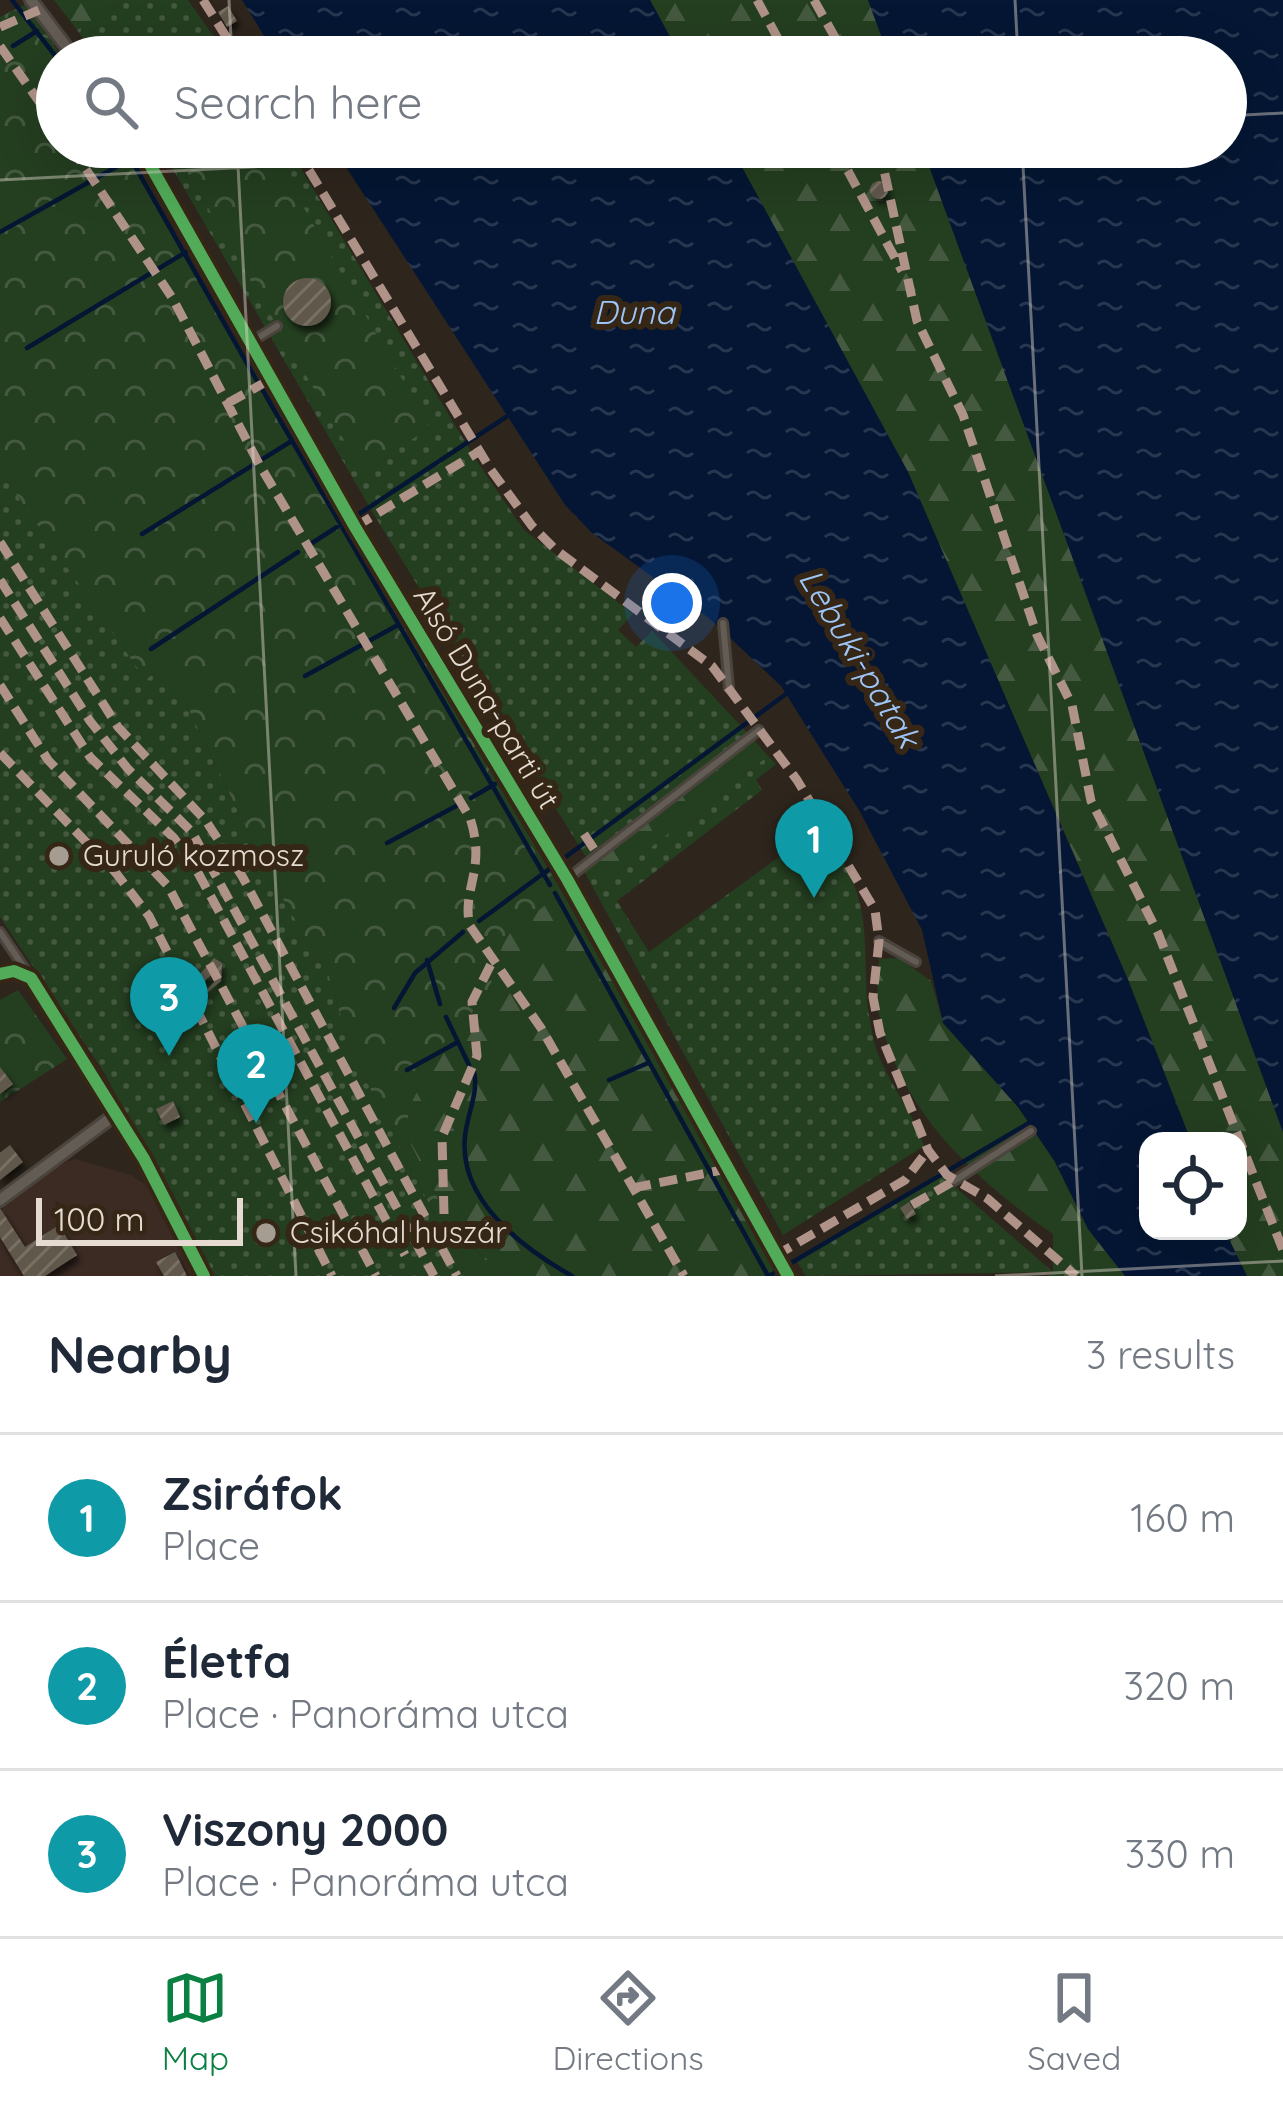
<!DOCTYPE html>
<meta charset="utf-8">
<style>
:root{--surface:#fff;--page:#f6f6f7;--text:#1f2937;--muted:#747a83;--line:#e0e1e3;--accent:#0b8043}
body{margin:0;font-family:Quicksand,sans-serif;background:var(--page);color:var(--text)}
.controls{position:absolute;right:36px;bottom:36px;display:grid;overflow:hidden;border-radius:24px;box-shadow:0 12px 48px #0002}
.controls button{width:108px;height:108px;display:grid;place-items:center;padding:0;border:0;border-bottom:3px solid var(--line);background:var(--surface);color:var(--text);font:60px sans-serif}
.scale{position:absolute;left:36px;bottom:30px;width:207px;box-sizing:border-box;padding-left:12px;border:6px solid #e5dbd1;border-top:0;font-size:33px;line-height:42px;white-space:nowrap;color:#e5dbd1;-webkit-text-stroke:9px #352616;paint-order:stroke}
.you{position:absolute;left:672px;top:603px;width:42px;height:42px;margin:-30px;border:9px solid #fff;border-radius:50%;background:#1a73e8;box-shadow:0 0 0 18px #1a73e833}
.badge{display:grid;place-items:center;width:78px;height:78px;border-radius:50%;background:var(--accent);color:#fff;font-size:39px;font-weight:700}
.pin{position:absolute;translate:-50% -99px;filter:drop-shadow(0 3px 6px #0008)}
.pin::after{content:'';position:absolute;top:63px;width:42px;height:36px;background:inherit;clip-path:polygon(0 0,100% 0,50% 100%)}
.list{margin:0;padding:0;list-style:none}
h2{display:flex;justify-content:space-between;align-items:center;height:156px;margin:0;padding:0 48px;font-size:51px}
h2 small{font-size:39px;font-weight:400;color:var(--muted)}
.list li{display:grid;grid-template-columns:78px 1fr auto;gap:36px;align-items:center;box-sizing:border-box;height:168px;padding:0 48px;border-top:3px solid var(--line)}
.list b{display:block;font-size:45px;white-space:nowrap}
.list p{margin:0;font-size:39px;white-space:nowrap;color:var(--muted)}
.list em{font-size:39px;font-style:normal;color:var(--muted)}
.icon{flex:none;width:66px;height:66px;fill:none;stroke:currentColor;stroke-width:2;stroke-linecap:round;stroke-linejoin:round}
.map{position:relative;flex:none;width:1283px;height:1276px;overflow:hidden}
.search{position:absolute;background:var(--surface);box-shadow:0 12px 48px #0002;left:36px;right:36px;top:36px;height:132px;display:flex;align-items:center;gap:30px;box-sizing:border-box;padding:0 42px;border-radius:66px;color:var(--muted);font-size:45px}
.sheet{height:660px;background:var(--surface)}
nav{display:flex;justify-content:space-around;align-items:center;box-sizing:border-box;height:168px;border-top:3px solid var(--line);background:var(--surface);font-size:33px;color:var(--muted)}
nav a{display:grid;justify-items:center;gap:6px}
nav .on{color:var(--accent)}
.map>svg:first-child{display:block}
</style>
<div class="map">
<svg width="1283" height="1276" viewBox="0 0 1283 1276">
<defs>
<pattern id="grass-dots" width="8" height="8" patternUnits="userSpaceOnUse" patternTransform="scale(3)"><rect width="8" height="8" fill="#243e20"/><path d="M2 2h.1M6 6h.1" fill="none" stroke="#44593f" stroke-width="1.8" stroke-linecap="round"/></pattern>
<pattern id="forest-firs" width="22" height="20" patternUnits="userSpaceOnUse" patternTransform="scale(3)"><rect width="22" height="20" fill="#243e20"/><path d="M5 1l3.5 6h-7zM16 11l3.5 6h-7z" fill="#44593f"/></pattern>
<pattern id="park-crowns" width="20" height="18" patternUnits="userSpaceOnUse" patternTransform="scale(3)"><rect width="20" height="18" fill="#243e20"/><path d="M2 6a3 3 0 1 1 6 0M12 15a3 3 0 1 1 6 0" fill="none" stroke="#44593f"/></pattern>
<pattern id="water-ripples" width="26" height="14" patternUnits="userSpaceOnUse" patternTransform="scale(3)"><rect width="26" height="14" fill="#041633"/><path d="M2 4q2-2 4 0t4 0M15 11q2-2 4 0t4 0" fill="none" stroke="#283750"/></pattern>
<pattern id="building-hatch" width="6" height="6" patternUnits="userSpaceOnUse" patternTransform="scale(3)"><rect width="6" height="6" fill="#61584b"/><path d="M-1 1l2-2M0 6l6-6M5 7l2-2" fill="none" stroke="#786f64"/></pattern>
<filter id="shadow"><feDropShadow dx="3.5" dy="6" stdDeviation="3" flood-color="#0009"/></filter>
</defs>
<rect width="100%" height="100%" fill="#2e261d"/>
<!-- medical -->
<path fill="#3c2b23" d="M75,1159L131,1175L146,1185L193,1276H0V1211L56,1166Z"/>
<!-- grass -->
<path fill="url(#grass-dots)" d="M124,0H188L228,57H96L77,30Z
M160,147H288L476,460L524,530L633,614L618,630L636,647L652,631L754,740L593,865L606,882L768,756L776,764L756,780L762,790L617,901L649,952L799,842L820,870L841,857C879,923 857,968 873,1037C881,1075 912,1108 924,1146L783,1235L584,871L591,865L379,523Z
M0,471L146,679L163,667L178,687L271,879L329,976L351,1051L466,1276H210L105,1074L0,917Z
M939,1173L1053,1272L806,1276L796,1260Z"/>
<!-- forest -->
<path fill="url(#forest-firs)" d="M54,0H124L77,30Z
M650,0H868L889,57H681Z
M731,147H922L1283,1132V1276H1247L1225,1231H1238V1141H1191L1128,979L908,472Z
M754,740L768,756L605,883L592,866Z
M562,892L761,1245L780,1276H509L457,1236L408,1139V1109L440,1047L487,996L505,936Z
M899,958L931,981L943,1023L1018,1107L1055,1162L1088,1229L1125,1276H1048L1053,1272V1234C976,1180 900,1112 879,1014C875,998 879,976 879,959Z"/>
<!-- park -->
<path fill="url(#park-crowns)" d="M26,4L62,57H57V147H122L562,892L505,936L487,996L440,1047L408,1109V1139L457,1236L509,1276H466L351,1051L329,976L271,879L178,687L163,668L145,679L0,471V17Z
M236,147H269L430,428L362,471L186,170Z
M18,990L67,1059L0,1102V1000Z"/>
<!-- water -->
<path fill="url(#water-ripples)" d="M242,0H650L681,57H277Z
M868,0H1283V1132L922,147H1226V57H889Z
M333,147H731L908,472L1128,980L1191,1141H1148V1231H1225L1247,1276H1125L1088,1229L1055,1162L1018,1107L943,1023L922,930L860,812L781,686L710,619L591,532L565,505Z"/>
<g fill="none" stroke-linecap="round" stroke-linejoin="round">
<!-- stream -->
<path stroke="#041633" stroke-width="4.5" d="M12,0L57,58
M13,46L37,31
M124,147L257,381
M149,149L152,147
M98,177L136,156
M0,232L91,181
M27,348L186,252
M262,389L550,885
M356,516L506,417
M142,534L290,442
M312,543L337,527
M151,649L298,552
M305,676L398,625
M471,798L495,784
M387,843L458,805
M555,893L768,1276
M479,921L786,694
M427,960L440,1004
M394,1008L415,973L463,932
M446,1017L469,1065
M407,1070L458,1042
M474,1072C479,1092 467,1115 465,1136C458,1200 523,1248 572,1276
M609,1080L648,1063
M769,1276L1029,1123"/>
</g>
<!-- building -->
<path fill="url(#building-hatch)" filter="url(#shadow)" d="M228,6L237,21L227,27L218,12Z
M870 190a9 9 0 1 1 18 0a9 9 0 1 1-18 0Z
M283 302a24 24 0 1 1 48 0a24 24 0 1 1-48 0Z
M214,958L222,963L221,981L194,1004L215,981V971L188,997L184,992Z
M0,1067L13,1084L0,1094Z
M173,1101L180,1117L164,1125L156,1109Z
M10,1145L23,1162L0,1180V1153Z
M909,1202L916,1214L907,1219L900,1208Z
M0,1208L25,1247L59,1225L77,1255L45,1276H24L0,1237Z
M175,1252L187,1276H164L156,1262Z"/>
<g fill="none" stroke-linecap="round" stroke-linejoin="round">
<!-- service casing -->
<g stroke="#4b443d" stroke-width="12">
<path id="service" d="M251,342L277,326
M723,623L729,688
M567,879L759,730
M0,932L29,975
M879,941L916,962
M954,1181L1031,1131"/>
</g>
<!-- minor casing -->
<g stroke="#4b443d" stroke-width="16">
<path id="minor" d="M31,0L74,57
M140,147L355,527L567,879L788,1276
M0,974L14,971L31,978L144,1159L204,1276
M0,1200L116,1114"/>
</g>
<!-- service -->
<use href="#service" stroke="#635c55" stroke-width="6"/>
<!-- minor -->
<use href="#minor" stroke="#635c55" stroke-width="10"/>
<!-- quiet -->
<path stroke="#af9288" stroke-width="9" stroke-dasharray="18 9" stroke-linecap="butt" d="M203,0L239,57
M757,0L788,57
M814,0L846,57
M0,27L39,10
M0,46L57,127
M71,147L173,299L259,464L470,818C487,869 461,890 470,926L541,1028L684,1276
M190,147L203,162
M295,147L491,470L532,526L556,550L712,666L797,780L875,910L879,941L873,997L880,1033L928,1150L947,1175L988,1199L1076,1276
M835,147L902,271
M879,147L917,321L963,415L1037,635L1072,705L1091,801L1158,933L1283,1250
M149,159L173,147
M228,403L271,379
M355,527L480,451
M0,542L118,727L206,821L242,876L457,1276
M0,580L90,721L128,769L192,832L434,1276
M0,618L90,757L174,838L196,869L405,1255
M0,685L48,760L168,886L376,1276
M0,753L116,873L149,916L332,1276
M584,834L598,855
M633,1188L727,1169
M912,1205L954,1181
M444,1214L442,1137L477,1056L472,1002L493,960
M775,1256L905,1180L928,1150"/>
<!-- cycleway casing -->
<g stroke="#352616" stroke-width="20">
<path id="cycleway" d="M140,147L355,527L567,879L788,1276
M0,974L14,971L31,978L144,1159L204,1276"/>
</g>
<!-- cycleway -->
<use href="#cycleway" stroke="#51ab58" stroke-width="12"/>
</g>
<!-- ticks -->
<path fill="none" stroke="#e5dbd1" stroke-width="3" stroke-opacity="0.45" d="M229,0L232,57M1015,0L1018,57M1226,116L1283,113M237,147L296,1276M1022,147L1082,1276M0,180L636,147M995,1276L1283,1261"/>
<!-- markers -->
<g fill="#a59c92" stroke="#352616" stroke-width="4.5">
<circle cx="59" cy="856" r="12"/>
<circle cx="266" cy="1233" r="12"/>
</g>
<g text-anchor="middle" stroke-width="12" stroke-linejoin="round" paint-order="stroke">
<!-- street labels -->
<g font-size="30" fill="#e5dbd1" stroke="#352616">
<text transform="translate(486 698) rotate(59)" y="10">Alsó Duna-parti út</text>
</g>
<!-- poi labels -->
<g font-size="30" fill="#e5dbd1" stroke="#352616" text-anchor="start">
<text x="83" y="866">Guruló kozmosz</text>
<text x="290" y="1243">Csikóhal huszár</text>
</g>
<!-- water labels -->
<g font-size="33" font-style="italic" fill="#9dc5f7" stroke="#352616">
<text x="634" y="324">Duna</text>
<text transform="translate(860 658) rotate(59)" y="12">Lebuki-patak</text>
</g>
</g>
</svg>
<div class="controls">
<button><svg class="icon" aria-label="locate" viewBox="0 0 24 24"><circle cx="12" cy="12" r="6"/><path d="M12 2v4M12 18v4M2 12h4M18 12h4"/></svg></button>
</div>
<div class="scale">100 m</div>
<div class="you"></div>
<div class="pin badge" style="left:814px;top:898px;background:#0f9aa8">1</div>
<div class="pin badge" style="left:256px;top:1123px;background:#0f9aa8">2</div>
<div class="pin badge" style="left:169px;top:1056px;background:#0f9aa8">3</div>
<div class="search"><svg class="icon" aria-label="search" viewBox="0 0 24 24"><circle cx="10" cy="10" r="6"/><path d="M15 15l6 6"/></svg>Search here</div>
</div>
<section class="sheet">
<h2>Nearby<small>3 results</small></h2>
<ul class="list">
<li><span class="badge" style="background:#0f9aa8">1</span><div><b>Zsiráfok</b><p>Place</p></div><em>160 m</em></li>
<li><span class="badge" style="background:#0f9aa8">2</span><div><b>Életfa</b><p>Place · Panoráma utca</p></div><em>320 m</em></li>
<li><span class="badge" style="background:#0f9aa8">3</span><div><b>Viszony 2000</b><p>Place · Panoráma utca</p></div><em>330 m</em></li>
</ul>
</section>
<nav>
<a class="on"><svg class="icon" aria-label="map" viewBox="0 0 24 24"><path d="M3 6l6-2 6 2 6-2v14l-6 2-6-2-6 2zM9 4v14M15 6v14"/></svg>Map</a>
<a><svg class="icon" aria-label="directions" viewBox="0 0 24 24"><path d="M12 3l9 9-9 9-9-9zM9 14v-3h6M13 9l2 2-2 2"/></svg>Directions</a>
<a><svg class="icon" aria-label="saved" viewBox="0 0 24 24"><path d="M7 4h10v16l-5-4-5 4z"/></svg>Saved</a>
</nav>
